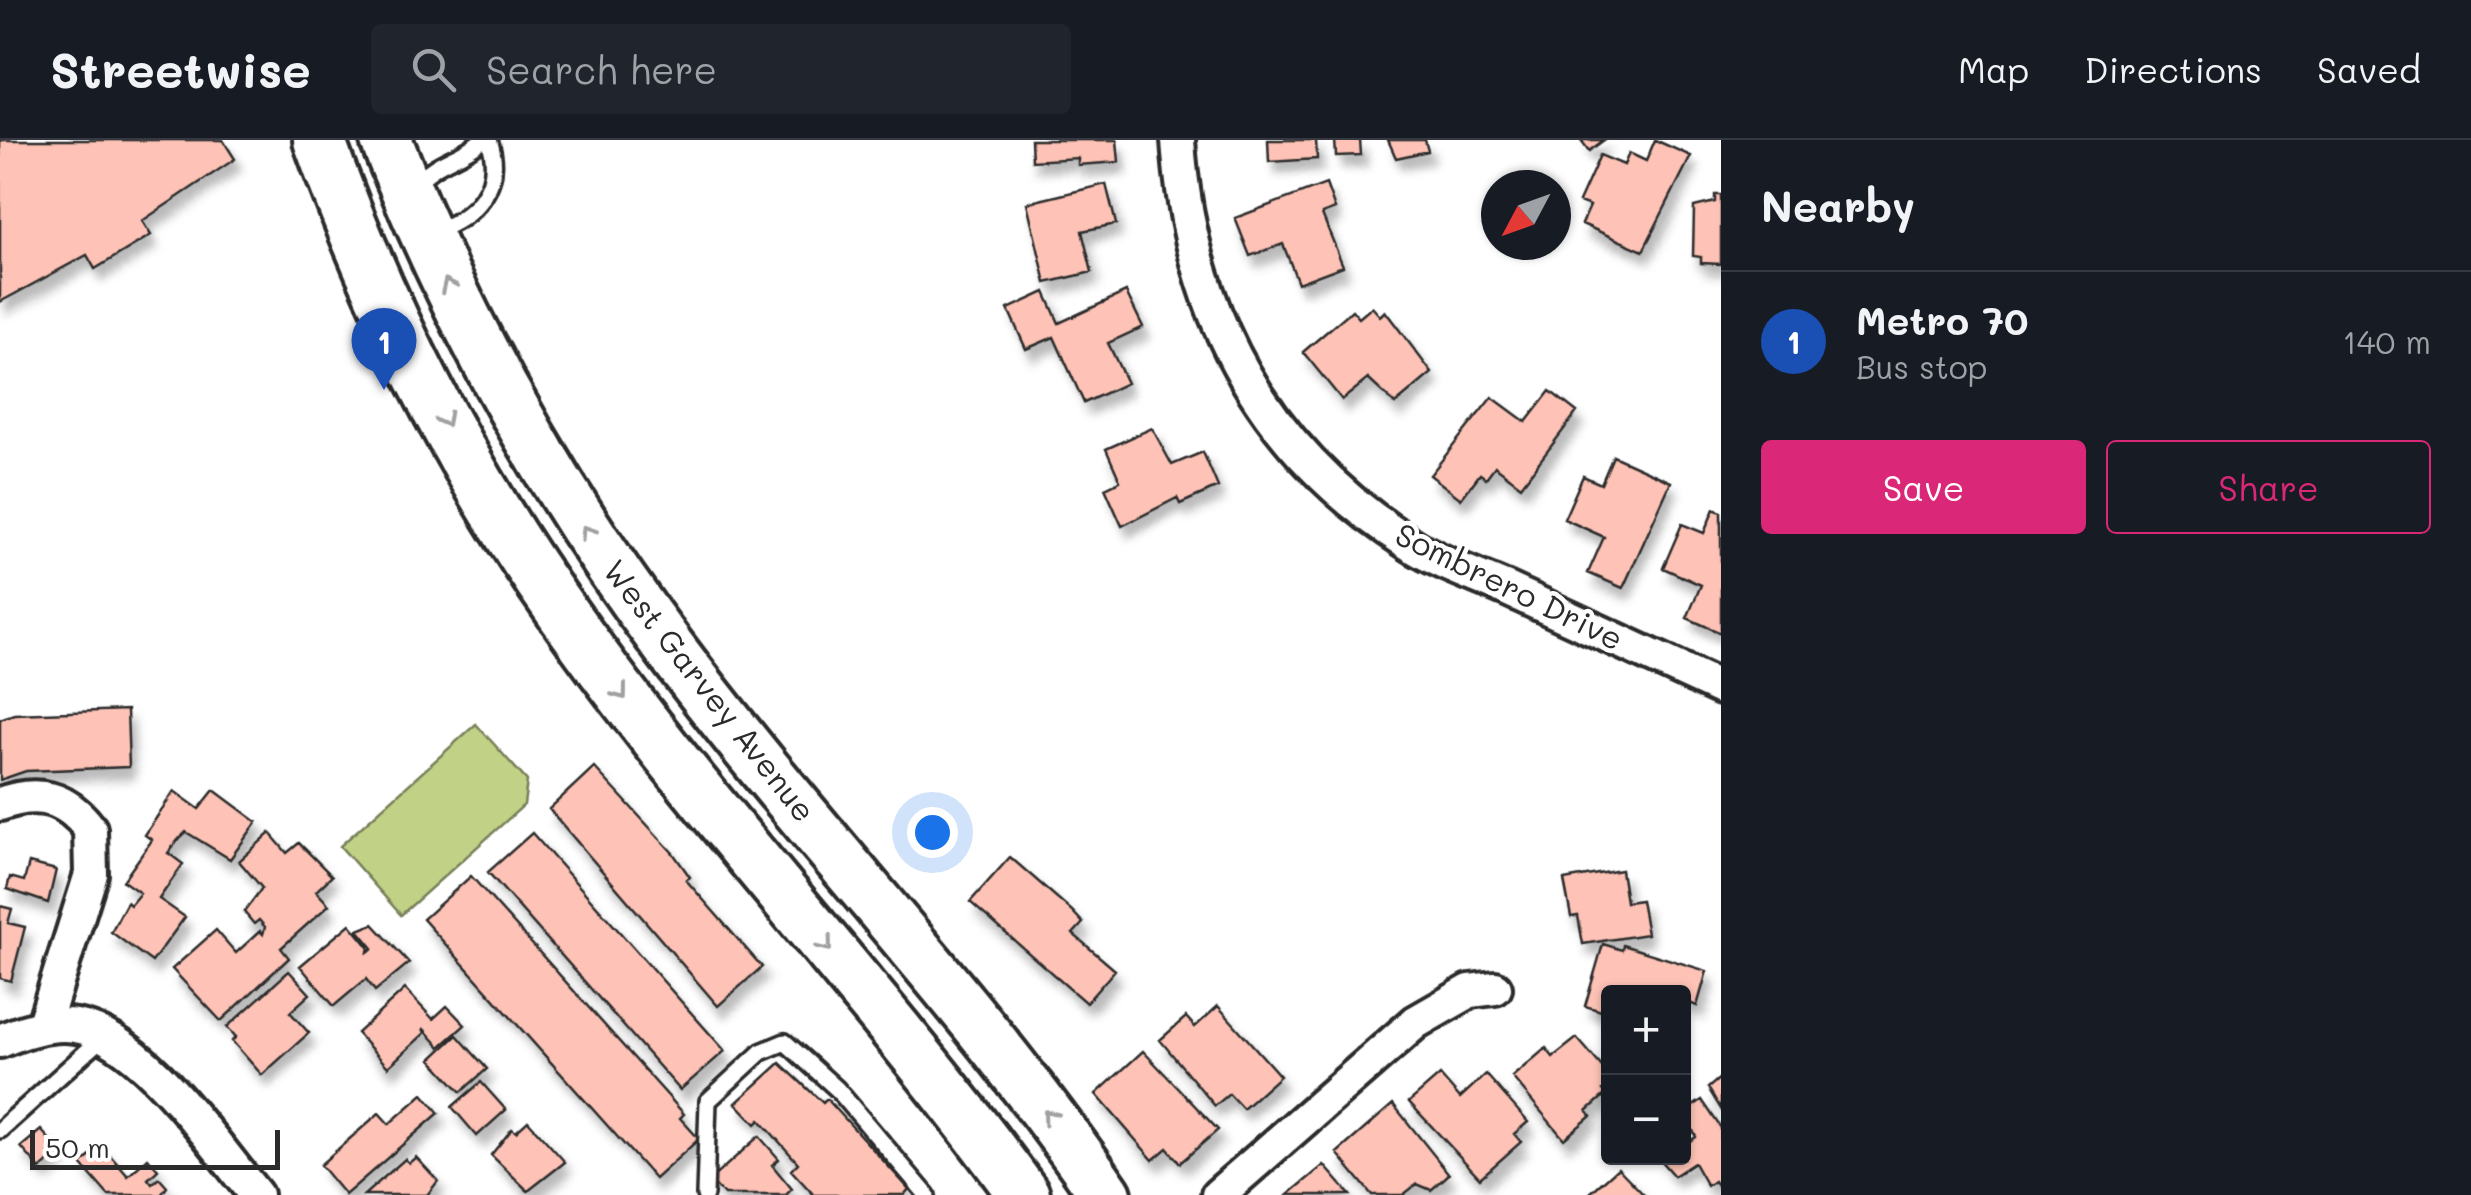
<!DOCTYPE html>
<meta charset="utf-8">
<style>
:root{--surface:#171b24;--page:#20242c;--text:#f1f3f6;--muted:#9ea1a6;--line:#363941;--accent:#db2777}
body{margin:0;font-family:Mali,sans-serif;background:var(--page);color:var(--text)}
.controls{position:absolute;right:30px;bottom:30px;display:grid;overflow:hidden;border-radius:10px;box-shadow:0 2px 8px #0004}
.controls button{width:90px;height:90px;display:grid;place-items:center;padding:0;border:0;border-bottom:2px solid var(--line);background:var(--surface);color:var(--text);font:50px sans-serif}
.compass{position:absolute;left:1481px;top:30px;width:90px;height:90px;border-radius:50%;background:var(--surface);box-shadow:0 2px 8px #0004;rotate:229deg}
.scale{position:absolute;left:30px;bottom:25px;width:250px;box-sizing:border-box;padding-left:10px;border:5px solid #2b2b2b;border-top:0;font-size:28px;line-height:35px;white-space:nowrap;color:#2b2b2b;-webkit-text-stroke:8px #fff;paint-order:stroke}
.you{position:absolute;left:932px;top:692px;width:35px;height:35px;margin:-25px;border:8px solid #fff;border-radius:50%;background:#1a73e8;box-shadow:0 0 0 15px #1a73e833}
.badge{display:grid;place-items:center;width:65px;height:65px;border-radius:50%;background:var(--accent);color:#fff;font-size:32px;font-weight:700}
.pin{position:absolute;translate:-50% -82px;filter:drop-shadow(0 2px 5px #0008)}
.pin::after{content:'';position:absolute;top:52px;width:35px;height:30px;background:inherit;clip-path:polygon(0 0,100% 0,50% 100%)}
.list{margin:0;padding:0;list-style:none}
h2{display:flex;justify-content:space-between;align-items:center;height:130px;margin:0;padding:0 40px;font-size:42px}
h2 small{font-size:32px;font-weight:400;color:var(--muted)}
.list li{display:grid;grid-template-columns:65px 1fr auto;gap:30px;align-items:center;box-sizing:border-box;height:140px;padding:0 40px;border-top:2px solid var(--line)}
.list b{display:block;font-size:38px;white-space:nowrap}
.list p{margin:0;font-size:32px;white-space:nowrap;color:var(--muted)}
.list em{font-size:32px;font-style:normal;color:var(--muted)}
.actions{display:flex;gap:20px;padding:30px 40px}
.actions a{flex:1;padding:22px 0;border:2px solid var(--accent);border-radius:10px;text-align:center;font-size:35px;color:var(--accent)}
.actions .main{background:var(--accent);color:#fff}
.icon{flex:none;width:55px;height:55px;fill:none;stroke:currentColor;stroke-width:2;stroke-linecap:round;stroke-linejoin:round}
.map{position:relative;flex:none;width:1721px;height:1055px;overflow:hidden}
header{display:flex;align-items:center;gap:60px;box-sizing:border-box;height:140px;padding:0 50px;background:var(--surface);border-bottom:2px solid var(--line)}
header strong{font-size:48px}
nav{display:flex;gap:55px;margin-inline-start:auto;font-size:35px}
.search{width:700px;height:90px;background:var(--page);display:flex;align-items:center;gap:25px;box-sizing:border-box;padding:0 35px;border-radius:10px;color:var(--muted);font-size:38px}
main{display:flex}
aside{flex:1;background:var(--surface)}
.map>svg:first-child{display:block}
</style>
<header>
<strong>Streetwise</strong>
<div class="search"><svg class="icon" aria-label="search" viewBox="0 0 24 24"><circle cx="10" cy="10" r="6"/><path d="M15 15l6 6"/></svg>Search here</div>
<nav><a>Map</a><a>Directions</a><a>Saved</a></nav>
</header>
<main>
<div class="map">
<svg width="1721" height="1055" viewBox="0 0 1721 1055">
<defs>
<filter id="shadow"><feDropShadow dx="6" dy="11" stdDeviation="5" flood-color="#0004"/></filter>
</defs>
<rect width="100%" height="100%" fill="#fff"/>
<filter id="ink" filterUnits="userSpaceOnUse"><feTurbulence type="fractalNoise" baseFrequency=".01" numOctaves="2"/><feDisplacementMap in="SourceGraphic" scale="20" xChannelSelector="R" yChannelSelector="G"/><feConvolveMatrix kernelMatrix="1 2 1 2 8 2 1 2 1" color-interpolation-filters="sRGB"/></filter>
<g filter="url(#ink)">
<!-- green -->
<path fill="#c1d186" stroke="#767e58" stroke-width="2.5" d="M476,584L527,641L524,665L401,775L340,706Z"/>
<!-- building -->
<path fill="#fec3b6" stroke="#2b2b2b" stroke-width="2.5" filter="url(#shadow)" d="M0,0H223L235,19L142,81L151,95L95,129L87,115L0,162Z
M1031,0H1117L1119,22L1078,25V18L1032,21Z
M1268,0H1316L1317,19L1269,22Z
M1335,0H1360L1361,15L1336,16Z
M1388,0H1425L1428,11L1396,18Z
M1581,0H1604L1589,11Z
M1655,0L1691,16L1643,111L1582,84L1590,66L1579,62L1600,15L1624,25L1629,13L1646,21Z
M1106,44L1116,84L1082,91L1092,132L1046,143L1027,63Z
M1326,44L1335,69L1322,74L1343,126L1298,143L1283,104L1250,116L1235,78Z
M1715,55H1721V124L1701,123V117L1693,116L1694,67L1715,62Z
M1045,152L1059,183L1126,152L1143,187L1108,203L1127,243L1084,263L1054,197L1026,209L1008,169Z
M1372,167L1380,176L1385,171L1432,233L1395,264L1368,239L1342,260L1303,212L1352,170L1359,178Z
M1550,251L1577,272L1521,346L1495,326L1486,338L1480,334L1461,359L1430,335L1492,257L1526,282Z
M1152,288L1172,325L1203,312L1218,347L1180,364L1177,358L1122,386L1105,348L1120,341L1106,309Z
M1613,316L1671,342L1623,448L1588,433L1604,397L1564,379L1583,336L1601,344Z
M1714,369L1721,372V493L1687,478L1701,445L1663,428L1682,384L1704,393Z
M127,570L129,627L26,631L0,640V579L14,574Z
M594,627L673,713L690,737L686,740L762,827L718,866L549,669Z
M214,650L257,682L230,719L186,692L178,700L168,713L183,724L159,759L185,777L152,822L111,792L127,762L130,765L140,753L123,741L152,700L145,695L174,651L199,669Z
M270,693L287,713L299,703L332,736L316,751L329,765L281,808L289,818L221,881L172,829L216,790L236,813L260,791L263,794L265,787L259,780L254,784L244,772L262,748L239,721Z
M532,693L725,911L680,950L488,732Z
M1010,717L1072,771L1083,783L1073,794L1115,830L1086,863L970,762Z
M29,723L56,730L48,763L7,749L10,737L24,741Z
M1621,730L1626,762L1641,760L1647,794L1583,804L1578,776L1571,777L1564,740Z
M471,736L684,974L680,978L699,999L655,1039L423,779Z
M0,766L12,769L8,783L25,787L11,841L0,838Z
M350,784L369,807L368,812L373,808L358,790L373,784L409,823L375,851L366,839L334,866L300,826Z
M1603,804L1622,810L1623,805L1707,831L1697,866L1684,861V852H1608V873L1585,866Z
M289,831L310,854L290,872L309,893L262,935L232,901L236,897L227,887Z
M405,849L433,879L447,866L465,885L440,907L423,888L425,893L388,927L357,893Z
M1218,866L1280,936L1243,969L1229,954L1215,966L1160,900L1186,877L1195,887Z
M457,895L487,929L461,952L431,919Z
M1577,898L1608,934V946L1603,950L1606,954L1587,971L1591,976L1564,999L1512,937L1546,908L1553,917Z
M1143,911L1218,990L1180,1023L1167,1008L1153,1020L1096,954Z
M780,923L823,963L827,959L909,1049L904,1055H814L791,1030L798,1023L760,980L756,984L736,963Z
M1486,934L1528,982L1514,994L1521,1002L1480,1038L1409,962L1440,935L1460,958Z
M1721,937V969L1708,948Z
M481,942L506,970L477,996L452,967Z
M423,954L439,973L345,1055L320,1025L379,973L389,984Z
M1702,960L1721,988L1720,1049L1714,1041L1707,1046L1694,1023L1674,1036L1658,1018H1684V1005L1696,997L1684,972Z
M1393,964L1449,1034L1431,1050L1417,1044L1403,1055H1372L1337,1013Z
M528,981L565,1022L528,1051L491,1015L512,989L516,992Z
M41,990L60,1011L40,1029L21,1007Z
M759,996L779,1019L772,1025L792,1049L786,1055H724L710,1040Z
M102,1006L128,1036L148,1018L158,1030L148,1039L152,1044L159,1038L167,1047L161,1055H108L81,1024Z
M416,1017L438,1041L427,1055H364L405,1019L409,1023Z
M1324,1025L1350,1055H1288Z
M1618,1028L1644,1055H1585L1589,1054Z"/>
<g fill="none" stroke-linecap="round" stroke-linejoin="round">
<!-- lane casing -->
<g stroke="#2b2b2b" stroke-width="22">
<path id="lane" d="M413,47C438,18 455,22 482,0
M433,92C475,78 505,46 489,0
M0,990L104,896
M705,1055L708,961L761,912L785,902L837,949L927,1055"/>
</g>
<!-- street casing -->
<g stroke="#2b2b2b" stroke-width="40">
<path id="street" d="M1178,0C1189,173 1262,310 1410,404C1439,423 1475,435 1507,449C1578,482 1650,515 1721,548
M0,664C38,650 66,657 90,689L91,734L43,887
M0,901C23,891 52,882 76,886C143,897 214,1005 256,1055
M1218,1055L1416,882L1470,851L1495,848"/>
</g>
<!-- primary casing -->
<g stroke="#2b2b2b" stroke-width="58">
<path id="primary" d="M319,0C379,167 461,330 564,475C706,677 879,855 1024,1055
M386,0C458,182 551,350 668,506C808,694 974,862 1106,1055"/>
</g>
<!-- lane -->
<use href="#lane" stroke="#fff" stroke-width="15"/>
<!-- street -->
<use href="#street" stroke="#fff" stroke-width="32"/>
<!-- primary -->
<use href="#primary" stroke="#fff" stroke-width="50"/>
</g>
<!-- one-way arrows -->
<defs><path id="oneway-chevron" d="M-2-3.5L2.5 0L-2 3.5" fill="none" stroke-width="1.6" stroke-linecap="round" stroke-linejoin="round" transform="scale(2.5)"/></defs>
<g stroke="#a0a0a0">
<use href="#oneway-chevron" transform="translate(448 145) rotate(-115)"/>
<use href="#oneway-chevron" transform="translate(445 280) rotate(62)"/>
<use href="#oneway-chevron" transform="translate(587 392) rotate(-123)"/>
<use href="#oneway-chevron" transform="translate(621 553) rotate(53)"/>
<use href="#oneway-chevron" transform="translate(826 805) rotate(51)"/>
<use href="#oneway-chevron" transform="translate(1049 976) rotate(-129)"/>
</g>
</g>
<g text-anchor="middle" stroke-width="9" stroke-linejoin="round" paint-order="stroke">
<!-- street labels -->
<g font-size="32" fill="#2b2b2b" stroke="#fff">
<text transform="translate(1509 447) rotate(26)" y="11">Sombrero Drive</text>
<text transform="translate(709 551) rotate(52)" y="11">West Garvey Avenue</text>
</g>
</g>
</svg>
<div class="controls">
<button>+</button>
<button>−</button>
</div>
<svg class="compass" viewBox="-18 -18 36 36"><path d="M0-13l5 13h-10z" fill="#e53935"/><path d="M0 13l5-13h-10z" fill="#9ea1a6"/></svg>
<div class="scale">50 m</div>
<div class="you"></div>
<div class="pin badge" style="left:384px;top:250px;background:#1a4fb4">1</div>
</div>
<aside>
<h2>Nearby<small></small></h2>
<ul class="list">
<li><span class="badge" style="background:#1a4fb4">1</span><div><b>Metro 70</b><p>Bus stop</p></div><em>140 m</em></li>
</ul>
<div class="actions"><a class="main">Save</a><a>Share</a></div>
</aside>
</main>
